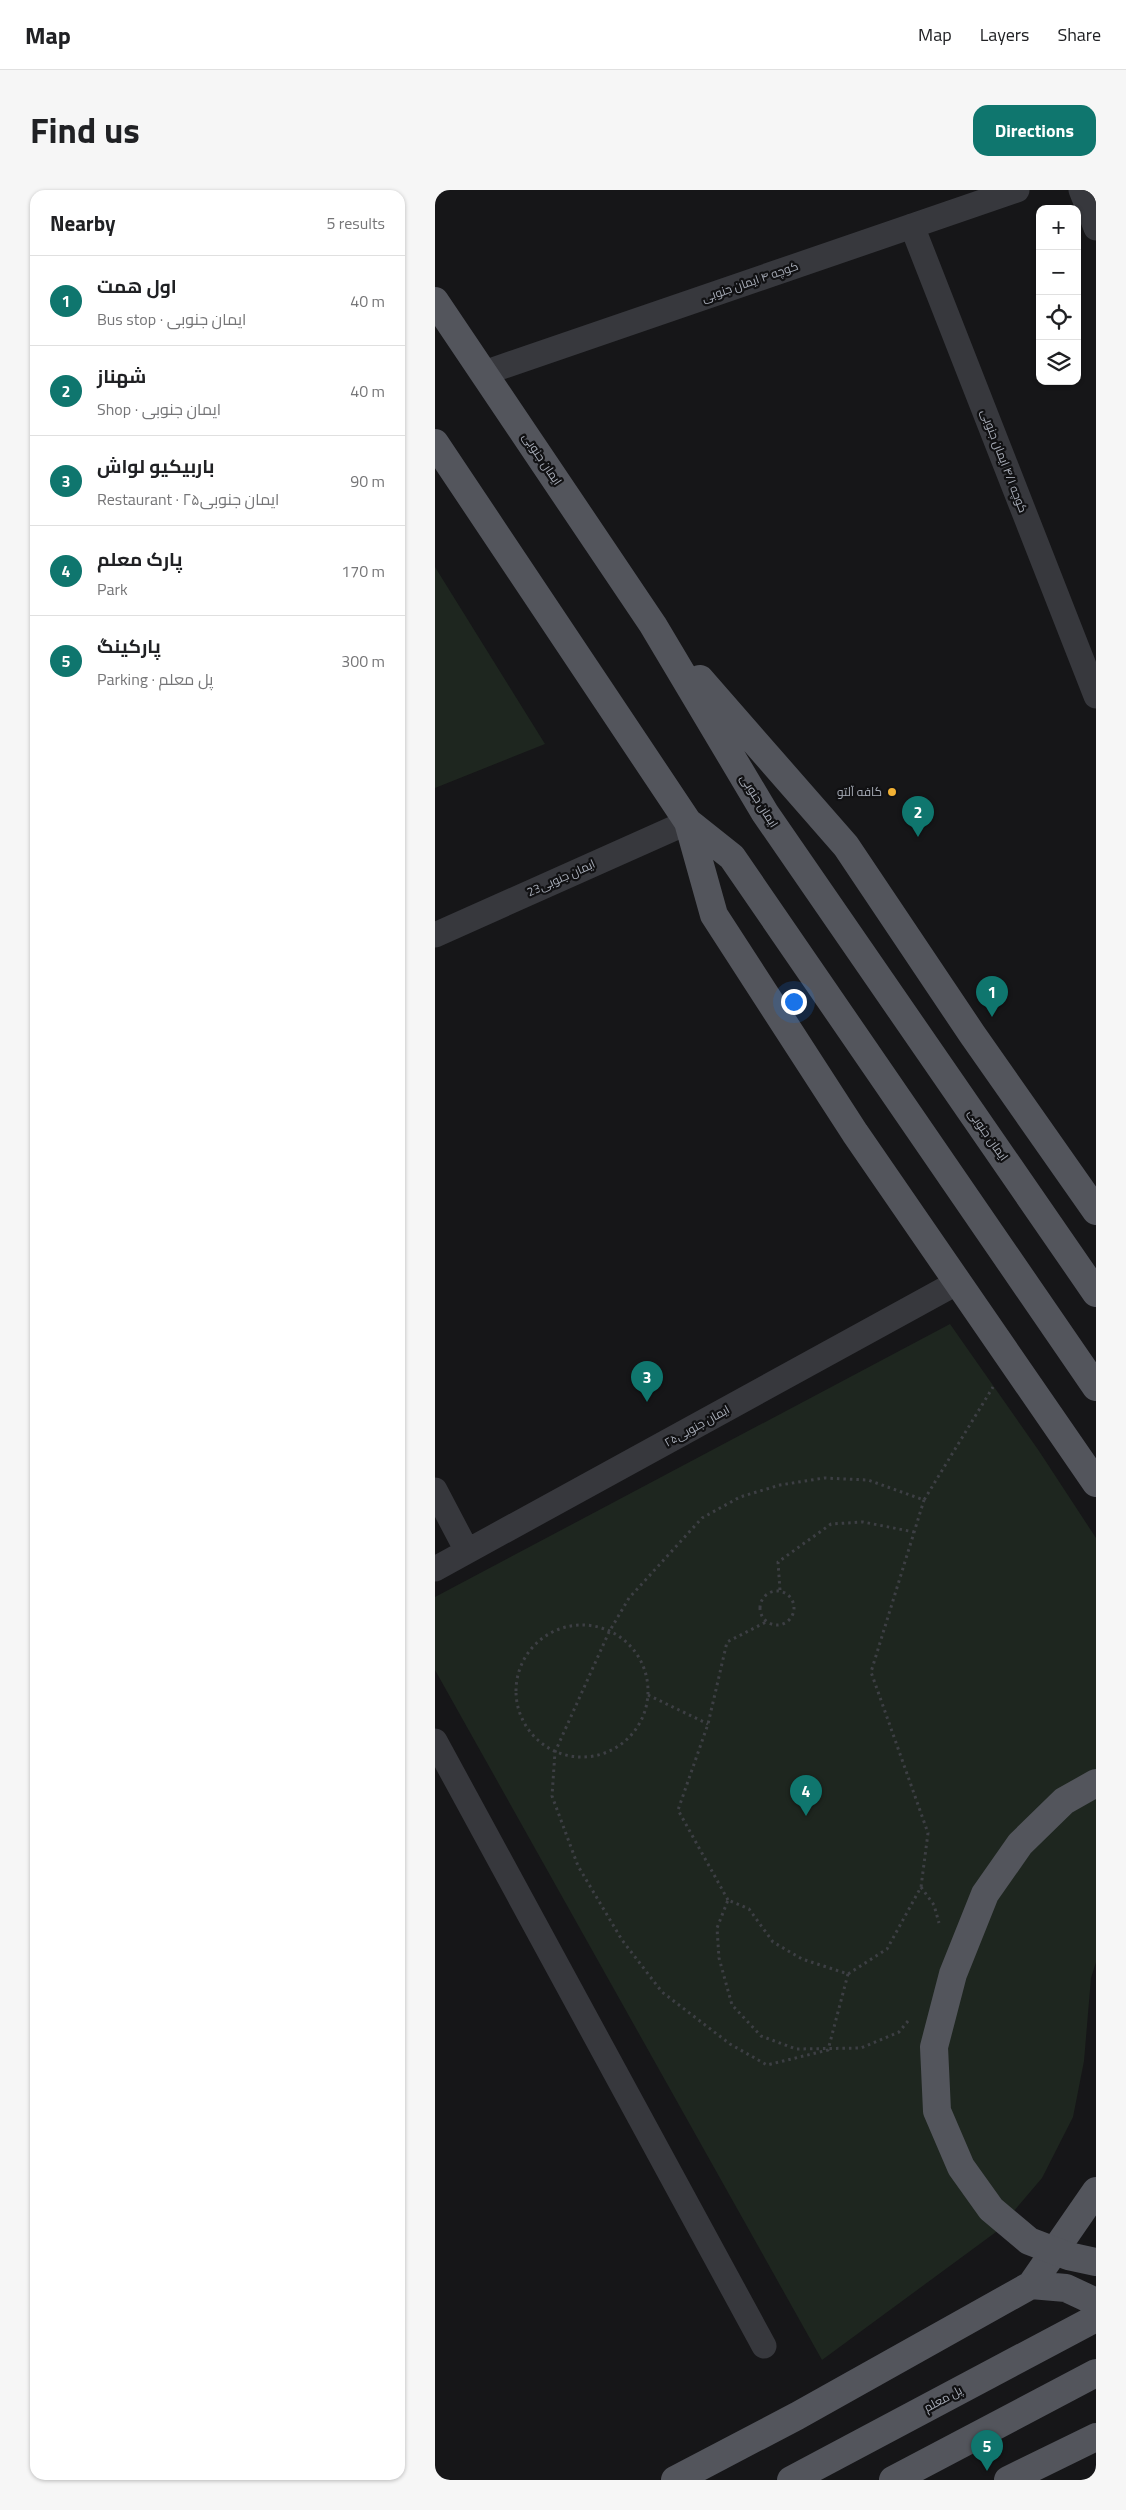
<!DOCTYPE html>
<meta charset="utf-8">
<style>
:root{--surface:#fff;--page:#f6f6f6;--text:#202124;--muted:#757577;--line:#e0e0e0;--accent:#0f766e}
body{margin:0;font-family:"Titillium Web",Cairo,sans-serif;background:var(--page);color:var(--text)}
.controls{position:absolute;right:15px;top:15px;display:grid;overflow:hidden;border-radius:10px;box-shadow:0 1px 4px #0004}
.controls button{width:45px;height:45px;display:grid;place-items:center;padding:0;border:0;border-bottom:1px solid var(--line);background:var(--surface);color:var(--text);font:25px sans-serif}
.you{position:absolute;left:358px;top:811px;width:18px;height:18px;margin:-12px;border:4px solid #fff;border-radius:50%;background:#1a73e8;box-shadow:0 0 0 8px #1a73e833}
.badge{display:grid;place-items:center;width:32px;height:32px;border-radius:50%;background:var(--accent);color:#fff;font-size:16px;font-weight:700}
.pin{position:absolute;translate:-50% -41px;filter:drop-shadow(0 1px 2px #0008)}
.pin::after{content:'';position:absolute;top:26px;width:18px;height:15px;background:inherit;clip-path:polygon(0 0,100% 0,50% 100%)}
.list{margin:0;padding:0;list-style:none}
h2{display:flex;justify-content:space-between;align-items:center;height:65px;margin:0;padding:0 20px;font-size:21px}
h2 small{font-size:16px;font-weight:400;color:var(--muted)}
.list li{display:grid;grid-template-columns:32px 1fr auto;gap:15px;align-items:center;box-sizing:border-box;height:90px;padding:0 20px;border-top:1px solid var(--line)}
.list b{display:block;font-size:19px;white-space:nowrap}
.list p{margin:0;font-size:16px;white-space:nowrap;color:var(--muted)}
.list em{font-size:16px;font-style:normal;color:var(--muted)}
.icon{flex:none;width:28px;height:28px;fill:none;stroke:currentColor;stroke-width:2;stroke-linecap:round;stroke-linejoin:round}
.map{position:relative;flex:none;width:661px;height:2290px;overflow:hidden;border-radius:15px}
header{display:flex;align-items:center;gap:30px;box-sizing:border-box;height:70px;padding:0 25px;background:var(--surface);border-bottom:1px solid var(--line)}
header strong{font-size:24px}
nav{display:flex;gap:28px;margin-inline-start:auto;font-size:18px}
.intro{display:flex;align-items:center;justify-content:space-between;box-sizing:border-box;height:120px;padding:0 30px}
h1{margin:0;font-size:35px}
.button{padding:12px 22px;border-radius:15px;background:var(--accent);color:#fff;font-size:18px;font-weight:700}
main{display:flex;gap:30px;padding:0 30px}
aside{flex:1;background:var(--surface);border-radius:15px;box-shadow:0 1px 4px #0004}
.map>svg:first-child{display:block}
</style>
<header>
<strong>Map</strong>
<nav><a>Map</a><a>Layers</a><a>Share</a></nav>
</header>
<div class="intro"><h1>Find us</h1><a class="button">Directions</a></div>
<main>
<aside>
<h2>Nearby<small>5 results</small></h2>
<ul class="list">
<li><span class="badge">1</span><div><b>اول همت</b><p>Bus stop · ایمان جنوبی</p></div><em>40 m</em></li>
<li><span class="badge">2</span><div><b>شهناز</b><p>Shop · ایمان جنوبی</p></div><em>40 m</em></li>
<li><span class="badge">3</span><div><b>باربیکیو لواش</b><p>Restaurant · ایمان جنوبی۲۵</p></div><em>90 m</em></li>
<li><span class="badge">4</span><div><b>پارک معلم</b><p>Park</p></div><em>170 m</em></li>
<li><span class="badge">5</span><div><b>پارکینگ</b><p>Parking · پل معلم</p></div><em>300 m</em></li>
</ul>
</aside>
<div class="map">
<svg width="661" height="2290" viewBox="0 0 661 2290">
<rect width="100%" height="100%" fill="#161618"/>
<!-- green -->
<path fill="#1e261f" d="M0,377L110,554L0,598Z
M515,1134L604,1261L661,1348V1772L656,1788L649,1871L638,1927L607,1988L561,2042L387,2170L0,1480V1407Z"/>
<g fill="none" stroke-linecap="round" stroke-linejoin="round">
<!-- path -->
<path stroke="#3d3f44" stroke-width="3" stroke-dasharray="2.5 4" stroke-linecap="butt" d="M345,1400L343,1372L396,1334L428,1332L479,1342
M325 1418a17 17 0 1 1 34 0a17 17 0 1 1-34 0Z
M81 1501a66 66 0 1 1 132 0a66 66 0 1 1-132 0Z
M213,1505L273,1534
M486,1697L499,1715L504,1733
M293,1710L243,1620L273,1534L292,1452L331,1432
M413,1784L393,1860L332,1875L295,1854L227,1802L187,1750L143,1676L117,1606L120,1562L174,1442L194,1408L267,1328L305,1307L345,1295L389,1288L433,1290L489,1310L558,1197
M473,1831L464,1842L426,1858L361,1859L326,1846L297,1815L284,1768L282,1738L293,1710L314,1719L338,1752L367,1769L413,1784L452,1759L486,1697L493,1643L436,1482L489,1310"/>
<!-- minor -->
<path stroke="#37383d" stroke-width="25" d="M646,0L661,38
M477,36L661,506
M49,183L582,0
M0,745L253,632
M0,1300L32,1361
M0,1379L523,1092
M0,1551L329,2156"/>
<!-- primary -->
<path stroke="#53555c" stroke-width="28" d="M0,111L218,435L330,623L661,1103
M0,253L253,632L297,667L661,1197
M265,489L411,656L537,844L661,1021
M253,632L279,725L420,943L661,1293
M596,2095L631,2098L661,2112
M240,2290L362,2226L596,2095L661,2001
M356,2290L661,2128
M458,2290L661,2183
M573,2290L661,2247"/>
<!-- primary-bridge -->
<path stroke="#53555c" stroke-width="28" d="M661,1593L629,1611L585,1654L550,1704L518,1784L499,1857L502,1921L526,1977L556,2019L594,2051L633,2066L661,2072"/>
</g>
<!-- markers -->
<circle fill="#f2b134" stroke="#111113" stroke-width="2" cx="457" cy="602" r="5"/>
<g text-anchor="middle" stroke-width="4.5" stroke-linejoin="round" paint-order="stroke">
<!-- street labels -->
<g font-size="12" fill="#a8adb8" stroke="#111113">
<text transform="translate(315 92) rotate(-19)" y="4">کوچه ۴ ایمان جنوبی</text>
<text transform="translate(107 269) rotate(56)" y="4">ایمان جنوبی</text>
<text transform="translate(569 271) rotate(69)" y="4">کوچه ۴/۱ ایمان جنوبی</text>
<text transform="translate(324 611) rotate(58)" y="4">ایمان جنوبی</text>
<text transform="translate(126 688) rotate(-24)" y="4">23ایمان جنوبی</text>
<text transform="translate(553 945) rotate(55)" y="4">ایمان جنوبی</text>
<text transform="translate(262 1236) rotate(-29)" y="4">ایمان جنوبی۲۵</text>
<text transform="translate(508 2209) rotate(-28)" y="4">پل معلم</text>
</g>
<!-- poi labels -->
<g font-size="12" fill="#a8adb8" stroke="#111113" text-anchor="end">
<text x="447" y="606">کافه آلتو</text>
</g>
</g>
</svg>
<div class="controls">
<button>+</button>
<button>−</button>
<button><svg class="icon" aria-label="locate" viewBox="0 0 24 24"><circle cx="12" cy="12" r="6"/><path d="M12 2v4M12 18v4M2 12h4M18 12h4"/></svg></button>
<button><svg class="icon" aria-label="layers" viewBox="0 0 24 24"><path d="M12 4l9 5-9 5-9-5zM3 14l9 5 9-5"/></svg></button>
</div>
<div class="you"></div>
<div class="pin badge" style="left:557px;top:827px">1</div>
<div class="pin badge" style="left:483px;top:647px">2</div>
<div class="pin badge" style="left:212px;top:1212px">3</div>
<div class="pin badge" style="left:371px;top:1626px">4</div>
<div class="pin badge" style="left:552px;top:2281px">5</div>
</div>
</main>
